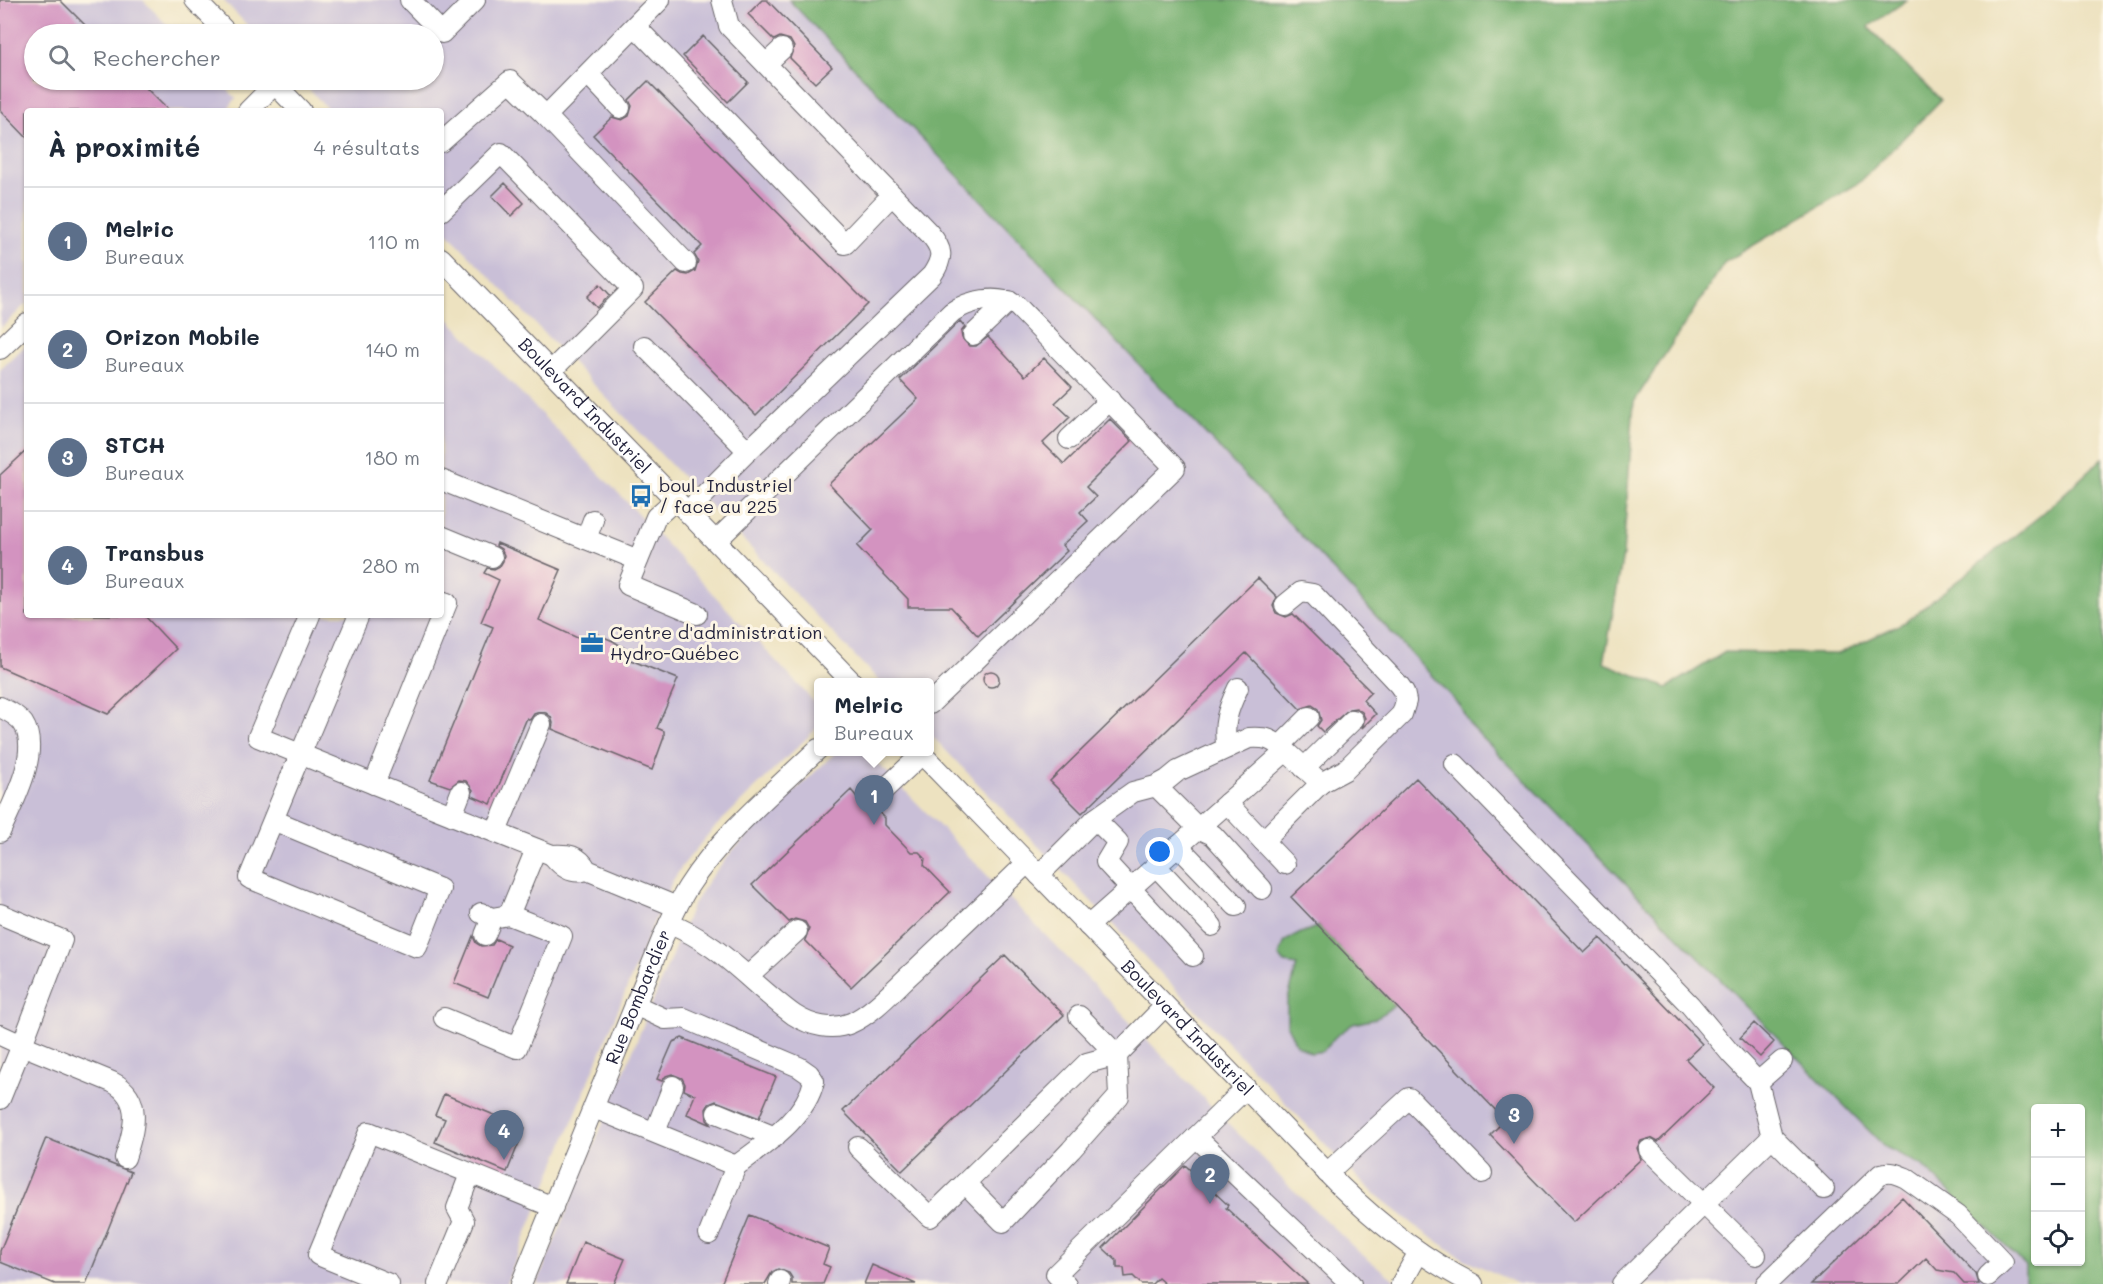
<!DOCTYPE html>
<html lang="fr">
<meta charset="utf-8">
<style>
:root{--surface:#fff;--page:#f2f2f3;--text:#1f2937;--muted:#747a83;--line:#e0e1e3;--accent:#0f766e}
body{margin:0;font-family:Mali,sans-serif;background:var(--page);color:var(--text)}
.controls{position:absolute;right:18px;bottom:18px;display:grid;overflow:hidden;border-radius:6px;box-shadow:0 2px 4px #0004}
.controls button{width:54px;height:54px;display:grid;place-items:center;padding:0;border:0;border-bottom:2px solid var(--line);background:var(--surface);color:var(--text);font:30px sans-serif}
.you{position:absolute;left:1160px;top:852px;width:21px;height:21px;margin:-15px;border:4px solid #fff;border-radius:50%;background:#1a73e8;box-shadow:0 0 0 9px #1a73e833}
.badge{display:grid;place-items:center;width:39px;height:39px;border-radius:50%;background:var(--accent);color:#fff;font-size:20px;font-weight:700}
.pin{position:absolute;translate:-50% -50px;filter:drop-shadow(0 2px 3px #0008)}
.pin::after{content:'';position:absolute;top:32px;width:21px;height:18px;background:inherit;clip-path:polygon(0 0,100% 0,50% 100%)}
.popup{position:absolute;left:814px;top:678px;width:120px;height:78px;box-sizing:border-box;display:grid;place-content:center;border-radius:6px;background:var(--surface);filter:drop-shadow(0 2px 4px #0005);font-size:20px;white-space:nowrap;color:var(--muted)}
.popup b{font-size:22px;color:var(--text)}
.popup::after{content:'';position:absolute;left:50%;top:100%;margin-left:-12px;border:12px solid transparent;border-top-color:var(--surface)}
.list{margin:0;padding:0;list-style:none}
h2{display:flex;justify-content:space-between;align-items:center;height:78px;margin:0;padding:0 24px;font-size:26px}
h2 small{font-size:20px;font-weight:400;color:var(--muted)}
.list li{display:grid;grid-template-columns:39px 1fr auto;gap:18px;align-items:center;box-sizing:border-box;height:108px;padding:0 24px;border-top:2px solid var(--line)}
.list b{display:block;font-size:22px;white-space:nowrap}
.list p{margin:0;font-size:20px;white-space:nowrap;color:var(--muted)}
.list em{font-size:20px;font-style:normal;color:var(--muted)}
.icon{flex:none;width:33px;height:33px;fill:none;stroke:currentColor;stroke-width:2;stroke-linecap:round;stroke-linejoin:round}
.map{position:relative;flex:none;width:2103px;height:1284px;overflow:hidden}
.search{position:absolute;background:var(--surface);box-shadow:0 2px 4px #0004;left:24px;top:24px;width:420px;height:66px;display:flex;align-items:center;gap:15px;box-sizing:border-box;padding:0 21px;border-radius:33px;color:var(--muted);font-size:22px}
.panel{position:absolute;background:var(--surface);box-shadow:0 2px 4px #0004;left:24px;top:108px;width:420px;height:510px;border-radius:6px}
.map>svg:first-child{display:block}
</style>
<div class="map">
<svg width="2103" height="1284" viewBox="0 0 2103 1284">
<rect width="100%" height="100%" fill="#fcf5e5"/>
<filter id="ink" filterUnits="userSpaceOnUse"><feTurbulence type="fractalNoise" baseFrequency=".0167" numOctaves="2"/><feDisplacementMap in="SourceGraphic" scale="12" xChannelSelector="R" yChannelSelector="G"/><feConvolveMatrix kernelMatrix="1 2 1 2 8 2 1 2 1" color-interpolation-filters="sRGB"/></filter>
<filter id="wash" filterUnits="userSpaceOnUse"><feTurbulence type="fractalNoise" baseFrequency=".008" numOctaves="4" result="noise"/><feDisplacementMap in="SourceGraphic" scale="24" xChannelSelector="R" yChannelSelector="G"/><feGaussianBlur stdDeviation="1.35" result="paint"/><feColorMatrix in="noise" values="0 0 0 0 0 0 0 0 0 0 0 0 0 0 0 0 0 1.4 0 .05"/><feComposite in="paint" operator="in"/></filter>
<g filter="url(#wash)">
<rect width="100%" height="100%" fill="#ede2c0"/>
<!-- industrial -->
<path fill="#c9bfd7" d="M0,0H143L176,34H34V80H218L236,98L226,111H27V303L0,329Z
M223,0H789L1222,451L1460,706L1469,724L1885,1147L1922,1165L2025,1265V1284H1518L1464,1259L1422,1231L1374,1193L1354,1174L930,734V682H880L441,226V111H330L300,80H434V34H256Z
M441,311L625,500L818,706V727L711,831L683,865L672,882L653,924L506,1284H0V370L27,344V615H441Z
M836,752H863L887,772L1285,1182L1360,1253L1400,1284H537L692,906L708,881L733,850Z"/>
<!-- forest -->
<path fill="#74af6e" stroke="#4b6854" stroke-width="1.5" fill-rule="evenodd" d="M789,0H1907L1868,27L1941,100L1859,183L1725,262L1634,402L1623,555L1604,663L1667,688L1725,652L1838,654L1905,622L2041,515L2103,458V1284H2025V1265L1922,1165L1885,1147L1469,724L1460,706L1222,451ZM2036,1108H2080V1262H2036Z
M1319,926L1395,1005L1375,1019L1353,1024L1335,1037L1323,1051L1311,1053L1296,1044L1287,1025V1003L1297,965L1285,963L1279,956L1285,941L1301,933Z"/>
<g id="blocks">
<!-- building -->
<path fill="#d393c0" d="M0,0H60L94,34H34V80H138L169,111H27V138L0,110Z
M762,0H767L832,67L815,83L790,58L794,47L790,40L780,37L774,40L748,14Z
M703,36L748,82L728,102L683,56Z
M648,81L868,304L756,415L645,302L677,271L682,274L688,275L695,271L698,261L694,254L702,246L593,135L612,117L622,120L629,116L632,106L629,100Z
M505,183L524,203L511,216L492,196Z
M600,284L610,295L597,308L587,297Z
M960,321L965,327L961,332L962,338L969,346H976L988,337L1025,376L1044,358L1072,387L1055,403L1070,417L1043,443L1064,464L1110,419L1132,441L1086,487L1096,497L1080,512L1088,521L1062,545L1067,551L978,636L951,607H908V599L857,546L873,530L829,484L918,399L900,380Z
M27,450V615H144L176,649L108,714L0,667V475Z
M497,543L561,570L539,620L586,642L590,631L613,641L631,652L628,659L678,679L657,728L664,731V737L652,770L552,729L553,723L551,717L546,713L540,712L534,714L530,720L527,718L491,804L472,796L473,790L466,781L459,780L450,787L430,780L493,627L481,622L499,580L484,573L487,568L494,569L500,566L503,561L504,555L501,549L496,546Z
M1258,578L1277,597L1273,606L1276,613L1286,617L1293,614L1371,692L1363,700L1376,714L1362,728L1365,718L1362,712L1356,708L1349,709L1323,732L1317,726L1321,720L1318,709L1312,705L1300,709L1246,653L1082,813L1050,781Z
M983 679a8 8 0 1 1 16 0a8 8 0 1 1-16 0Z
M1416,778L1584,953L1600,938L1702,1044L1686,1059L1714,1088L1658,1142L1651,1138L1641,1141L1637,1148L1641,1159L1574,1222L1490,1135L1505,1120L1291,897Z
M851,790L866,808L879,811L882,815L885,818V825L911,852H919L925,858L924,865L950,892L851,987L805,940L809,929L805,922L795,919L789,922L752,885Z
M473,936L476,943L481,946L492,945L496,939L509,945L488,997L454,983Z
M1005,955L1064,1015L902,1171L843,1111Z
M1754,1023L1774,1042L1760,1057L1740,1038Z
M682,1038L776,1077L759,1118L716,1101L709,1104L706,1109L707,1120L712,1125L687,1114L695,1095L684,1090L685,1084L682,1078L672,1074L666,1076L662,1081L657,1079L673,1042Z
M444,1094L525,1128L507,1172L435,1142L445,1119L435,1115Z
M46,1138L131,1172L86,1284H55L0,1262V1251Z
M1185,1165L1228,1205L1226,1208L1308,1284H1165L1158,1278L1152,1284H1141L1133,1276L1125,1277L1124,1268H1117V1261L1103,1248Z
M1902,1197L1976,1274L1979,1284H1964L1954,1273L1937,1270L1926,1258L1899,1284H1811Z
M750,1215L829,1248L823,1264L830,1267L823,1284H792V1278L789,1273L778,1269L772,1272L765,1284H721Z
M583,1242L625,1259L614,1284H566Z
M872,1265L916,1284H864Z"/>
</g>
</g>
<g filter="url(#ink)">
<use href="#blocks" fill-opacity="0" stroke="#69656a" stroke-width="1.5"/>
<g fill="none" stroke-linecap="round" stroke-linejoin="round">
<!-- minor casing -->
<g stroke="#69656a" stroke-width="22">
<g id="minor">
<path d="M195,0L228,34"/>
<path d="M410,0L442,33L475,0"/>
<path d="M722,0L729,26L929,233C943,249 944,257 932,275L748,451"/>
<path d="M635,26L845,244L892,195"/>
<path d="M766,64L782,49"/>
<path d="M588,74L620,108"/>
<path d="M271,80L301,111"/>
<path d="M248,111L275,84"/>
<path d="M546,116L686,263"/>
<path d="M441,142L510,81L546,116L660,0"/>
<path d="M441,211L501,153L633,289L552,370"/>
<path id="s1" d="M441,258L852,682"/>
<path d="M973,335L1009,301"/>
<path d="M644,346L748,451L688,511"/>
<path d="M0,349L27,323"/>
<path d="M1069,439L1110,400"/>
<path d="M441,480L586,539"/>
<path d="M676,499L656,517L628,585L697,614"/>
<path d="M593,520L586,539L638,560"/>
<path d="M441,536L492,557"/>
<path d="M716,541L952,312C970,300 996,295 1016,305L1175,468L930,704"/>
<path d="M441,601L447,603L374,784L552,855"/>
<path d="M1285,605L1301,592L1313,594L1399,685L1404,692L1406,701L1402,714L1345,770L1321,783"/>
<path d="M310,615L258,737L374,784"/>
<path d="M0,707C8,711 17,715 23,723C42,752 12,804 0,832"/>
<path d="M1280,746L1309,717"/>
<path d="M1227,748C1222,725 1228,709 1238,688"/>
<path id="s2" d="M920,752L1340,1186C1379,1224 1423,1259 1473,1284"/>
<path d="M1455,764L1690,1005L1731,1054L1758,1082L1772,1137L1622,1284"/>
<path d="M1304,768L1353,720"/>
<path d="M1156,786L1198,828L1213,835L1262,889"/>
<path d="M874,799L922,754"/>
<path d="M1227,803L1263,841L1321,783L1286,751"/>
<path d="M452,815L461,792"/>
<path d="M273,820L440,889L417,947L249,878C285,790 322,703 359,615"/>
<path d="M496,832L541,724"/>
<path d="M1263,841L1285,864"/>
<path d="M1178,846L1236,906"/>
<path d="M1156,866L1212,926"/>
<path d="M587,870C579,855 568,854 552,855C562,867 571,875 587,870L677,907"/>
<path d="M1039,875L1095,819L1118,842L1106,862L1193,956"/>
<path d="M481,913L492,918L509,915"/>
<path d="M0,914L62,940L22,1045L0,1035"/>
<path d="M669,924C719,942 752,985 794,1015C811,1026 832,1031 851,1023C875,1012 895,988 914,971C952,935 990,899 1027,863"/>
<path d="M1088,926L1286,751C1272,739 1267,737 1249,738L1178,771L1167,780L1156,786L1133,792L1095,819"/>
<path d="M485,935L492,918"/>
<path d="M748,976L797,931"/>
<path d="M635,1005L665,1019L684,1018L799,1067L809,1074L814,1081C806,1118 765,1144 736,1166"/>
<path d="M1079,1016L1117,1055L1165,1006"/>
<path d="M444,1018L517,1048L562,936L509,915L536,849"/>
<path d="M1117,1055L1119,1096L1071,1150L1003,1222L965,1183L1087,1063Z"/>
<path d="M1758,1082L1782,1061"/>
<path d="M1246,1088L1196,1137L1351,1284"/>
<path d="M0,1099L22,1045L112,1082C144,1098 134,1130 125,1158"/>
<path d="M594,1108L736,1166L709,1234"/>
<path d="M717,1113L775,1137"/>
<path d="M655,1132L673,1086"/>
<path d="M1772,1137L1824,1189"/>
<path d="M858,1147L930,1217L965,1183"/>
<path d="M1649,1150L1756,1255"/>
<path d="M1327,1173L1409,1098L1482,1173"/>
<path d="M389,1284L318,1255L369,1132L553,1207"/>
<path d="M438,1284L464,1221L457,1208L470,1174"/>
<path id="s3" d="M521,1284L663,937C671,920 678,903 688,887C722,834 773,792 818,749"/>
<path d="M779,1284L780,1281"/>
<path d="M1066,1284L1056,1274L1196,1137"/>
<path d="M1401,1284L1419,1252"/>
<path d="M1766,1284L1881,1174C1891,1171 1897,1174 1906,1178L1958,1215L2003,1262L1988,1276"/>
</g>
</g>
<!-- minor -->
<use href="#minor" stroke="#fff" stroke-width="20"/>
</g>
</g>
<!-- icons -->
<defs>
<g id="bus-bare" transform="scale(1.8)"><path d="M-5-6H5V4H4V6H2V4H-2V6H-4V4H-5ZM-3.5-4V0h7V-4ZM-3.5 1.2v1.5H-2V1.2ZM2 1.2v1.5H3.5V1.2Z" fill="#1f6fb2" stroke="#fcf5e5" stroke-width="2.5" paint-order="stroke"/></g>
<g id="office-bare" transform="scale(1.8)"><path d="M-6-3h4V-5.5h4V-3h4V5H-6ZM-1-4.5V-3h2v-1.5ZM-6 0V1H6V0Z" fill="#1f6fb2" stroke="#fcf5e5" stroke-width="2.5" paint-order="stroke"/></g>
</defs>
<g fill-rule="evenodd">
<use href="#bus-bare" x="641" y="496"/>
<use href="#office-bare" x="592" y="643"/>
</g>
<g text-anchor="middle" stroke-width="6" stroke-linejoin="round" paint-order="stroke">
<!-- street labels -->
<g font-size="18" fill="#22223b" stroke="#fcf5e5">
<text dy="6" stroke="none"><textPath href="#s1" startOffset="206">Boulevard Industriel</textPath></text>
<text dy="6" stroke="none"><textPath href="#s3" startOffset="310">Rue Bombardier</textPath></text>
<text dy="6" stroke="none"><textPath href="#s2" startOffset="384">Boulevard Industriel</textPath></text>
</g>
<!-- poi labels -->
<g font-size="18" fill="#22223b" stroke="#fcf5e5" text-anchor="start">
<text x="659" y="492">boul. Industriel<tspan x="659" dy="21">/ face au 225</tspan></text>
<text x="610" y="639">Centre d'administration<tspan x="610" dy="21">Hydro-Québec</tspan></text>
</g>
</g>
</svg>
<div class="controls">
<button>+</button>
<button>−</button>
<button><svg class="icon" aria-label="locate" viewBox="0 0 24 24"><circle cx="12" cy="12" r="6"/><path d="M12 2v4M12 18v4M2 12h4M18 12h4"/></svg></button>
</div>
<div class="you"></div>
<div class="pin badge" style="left:874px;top:825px;background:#5c6f8a">1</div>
<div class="popup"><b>Melric</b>Bureaux</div>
<div class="pin badge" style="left:1210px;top:1204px;background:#5c6f8a">2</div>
<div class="pin badge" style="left:1514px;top:1144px;background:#5c6f8a">3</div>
<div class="pin badge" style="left:504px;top:1160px;background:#5c6f8a">4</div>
<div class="search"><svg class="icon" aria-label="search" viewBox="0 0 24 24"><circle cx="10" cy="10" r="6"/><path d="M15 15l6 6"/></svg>Rechercher</div>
<section class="panel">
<h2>À proximité<small>4 résultats</small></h2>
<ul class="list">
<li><span class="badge" style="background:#5c6f8a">1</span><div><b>Melric</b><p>Bureaux</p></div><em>110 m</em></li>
<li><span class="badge" style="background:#5c6f8a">2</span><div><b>Orizon Mobile</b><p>Bureaux</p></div><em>140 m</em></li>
<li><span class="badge" style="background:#5c6f8a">3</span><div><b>STCH</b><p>Bureaux</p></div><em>180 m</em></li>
<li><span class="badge" style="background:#5c6f8a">4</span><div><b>Transbus</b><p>Bureaux</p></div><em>280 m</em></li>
</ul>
</section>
</div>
